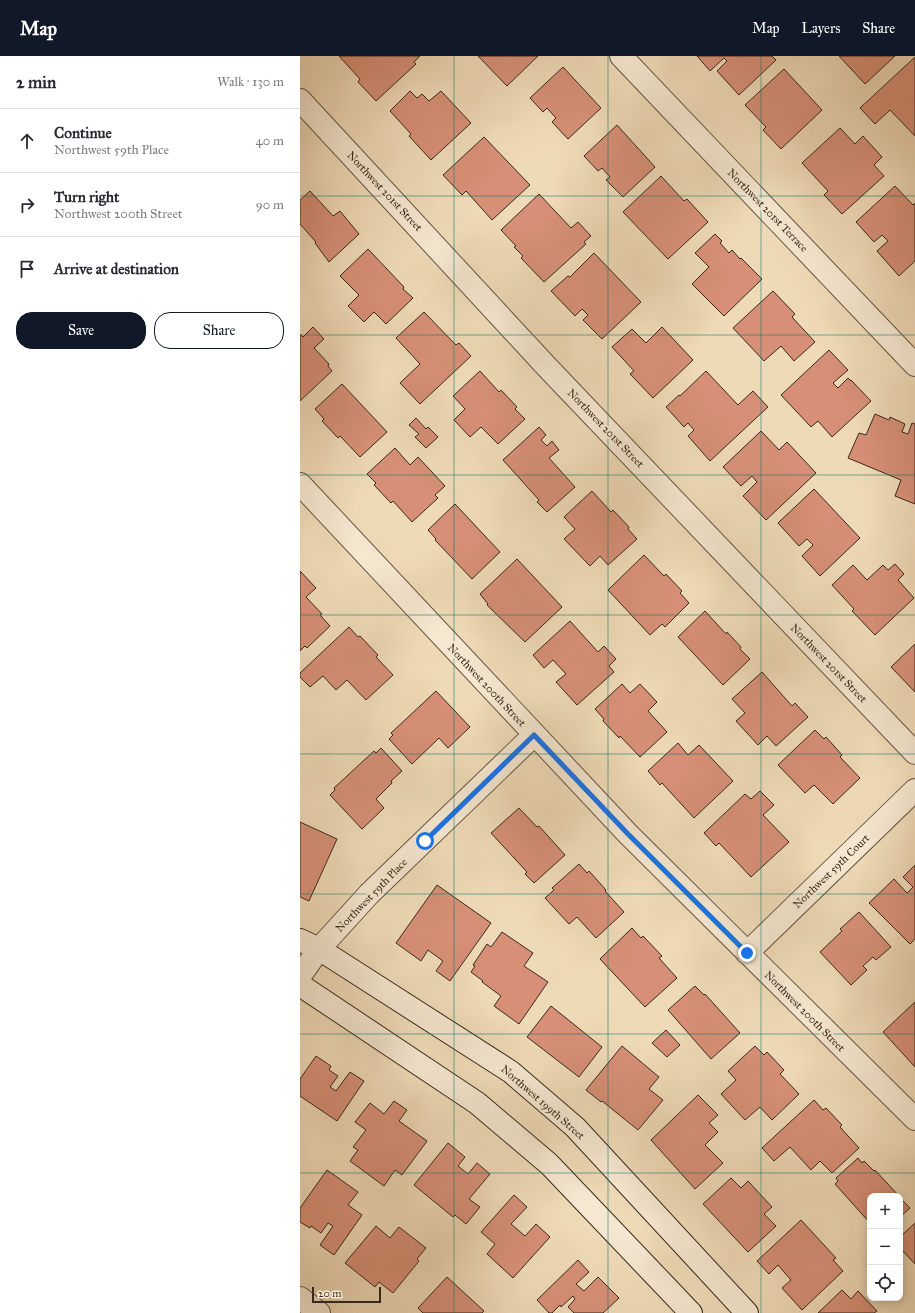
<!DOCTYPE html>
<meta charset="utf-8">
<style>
:root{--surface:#fff;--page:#f2f2f3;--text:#2b2b33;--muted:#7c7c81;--line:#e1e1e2;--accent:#111827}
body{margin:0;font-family:"IM FELL Great Primer",serif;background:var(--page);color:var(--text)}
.controls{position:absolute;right:12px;bottom:12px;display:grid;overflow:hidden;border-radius:8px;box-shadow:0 2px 10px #0003}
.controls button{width:36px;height:36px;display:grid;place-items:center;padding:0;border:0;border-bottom:1px solid var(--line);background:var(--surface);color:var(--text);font:20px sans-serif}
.scale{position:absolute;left:12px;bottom:10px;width:69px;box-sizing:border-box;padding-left:4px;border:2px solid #38291c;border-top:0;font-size:11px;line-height:14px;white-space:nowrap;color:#38291c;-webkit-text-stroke:3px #f5e7d0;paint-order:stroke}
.stop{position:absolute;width:12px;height:12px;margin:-9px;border:3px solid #1a73e8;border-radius:50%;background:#fff}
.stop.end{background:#1a73e8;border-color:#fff;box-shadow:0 1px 4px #0008}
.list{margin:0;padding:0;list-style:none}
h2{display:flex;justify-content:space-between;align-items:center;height:52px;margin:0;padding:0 16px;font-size:17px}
h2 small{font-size:13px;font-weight:400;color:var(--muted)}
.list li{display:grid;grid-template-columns:26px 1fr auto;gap:12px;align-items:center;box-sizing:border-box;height:64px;padding:0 16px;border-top:1px solid var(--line)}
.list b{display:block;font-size:15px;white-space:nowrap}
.list p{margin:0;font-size:13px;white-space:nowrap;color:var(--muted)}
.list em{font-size:13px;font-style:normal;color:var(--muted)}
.actions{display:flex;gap:8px;padding:12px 16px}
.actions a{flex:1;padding:9px 0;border:1px solid var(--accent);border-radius:16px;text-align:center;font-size:14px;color:var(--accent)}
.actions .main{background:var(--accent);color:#fff}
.icon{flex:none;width:22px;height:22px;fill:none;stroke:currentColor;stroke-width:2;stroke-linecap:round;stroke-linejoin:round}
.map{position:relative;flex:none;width:615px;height:1257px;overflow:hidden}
header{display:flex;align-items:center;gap:24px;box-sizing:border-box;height:56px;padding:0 20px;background:var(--accent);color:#fff}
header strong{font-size:19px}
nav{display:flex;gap:22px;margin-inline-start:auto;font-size:14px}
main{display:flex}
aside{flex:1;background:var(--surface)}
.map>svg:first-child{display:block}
</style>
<header>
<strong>Map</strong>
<nav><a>Map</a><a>Layers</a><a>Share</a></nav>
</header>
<main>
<aside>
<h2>2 min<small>Walk · 130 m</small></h2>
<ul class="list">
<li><svg class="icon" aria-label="ahead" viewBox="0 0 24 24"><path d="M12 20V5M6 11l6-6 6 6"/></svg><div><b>Continue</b><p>Northwest 59th Place</p></div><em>40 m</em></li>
<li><svg class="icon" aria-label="right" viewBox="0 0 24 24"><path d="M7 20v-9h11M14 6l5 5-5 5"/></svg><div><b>Turn right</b><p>Northwest 200th Street</p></div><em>90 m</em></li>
<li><svg class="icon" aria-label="arrive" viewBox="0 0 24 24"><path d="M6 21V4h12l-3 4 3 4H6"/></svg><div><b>Arrive at destination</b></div></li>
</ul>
<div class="actions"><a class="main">Save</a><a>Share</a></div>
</aside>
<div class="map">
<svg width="615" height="1257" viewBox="0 0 615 1257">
<rect width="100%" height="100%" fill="#efdab7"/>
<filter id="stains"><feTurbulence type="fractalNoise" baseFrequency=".005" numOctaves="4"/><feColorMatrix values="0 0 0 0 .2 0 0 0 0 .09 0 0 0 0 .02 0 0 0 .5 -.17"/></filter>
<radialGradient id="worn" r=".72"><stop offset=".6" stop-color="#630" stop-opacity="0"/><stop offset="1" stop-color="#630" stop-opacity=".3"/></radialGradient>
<!-- building -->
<path fill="#d79077" stroke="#38291c" d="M39,0H120L114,6L116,8L76,45L58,26L60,23Z
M178,0H238L207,30Z
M397,0H472L476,4L439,39L417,15L427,5L424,2L410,15Z
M539,0H595L565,28Z
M615,1V80L590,54L575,68L560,52Z
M263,11L301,52L268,83L252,66L256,62L247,52L243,56L230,42Z
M484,13L522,54L481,93L463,74L466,71L445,49Z
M110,35L117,42L122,38L129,45L141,35L171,67L131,104L109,80L111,78L90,55Z
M317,69L355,111L323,141L306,124L310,121L302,112L298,115L284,100Z
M540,72L555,88L563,80L582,101L574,109L584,120L542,158L524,139L528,135L502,107Z
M184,81L230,129L192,164L166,135L162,139L143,119Z
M361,120L384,145L387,143L408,166L368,203L323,156Z
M595,130L613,149L615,147V205L599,220L577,195L588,185L582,179L574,186L556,166Z
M10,135L33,160L40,155L59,178L29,206L15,187L16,186L0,168V144Z
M239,138L271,172L278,166L291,180L284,186L286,188L244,226L221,202L223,200L214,191L216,190L201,174Z
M415,178L422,185L420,187L429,197L432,194L440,203L441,202L462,223L424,260L392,228L409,211L395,197Z
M68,193L104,231L103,233L113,242L86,268L74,256L64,266L48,250L59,239L40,220Z
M294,197L341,246L302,283L283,264L288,259L282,253L275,260L251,235L268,220L270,221Z
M473,235L495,258L492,261L515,286L494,305L481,290L464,305L433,272Z
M124,256L156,289L159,287L171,300L120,348L100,327L120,308L96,282Z
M13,271L24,283L14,292L29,308L28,310L32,315L0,345V278L3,281Z
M362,271L393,304L353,342L330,318L334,315L312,291L332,273L346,287Z
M529,294L548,314L533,327L538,332L548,322L551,325V324L571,345L532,381L518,365L511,371L481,339Z
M180,315L199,336L201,334L217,351L215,353L225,363L198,388L181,371L170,381L154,364L165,353L153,340Z
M406,315L438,349L453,335L468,351L410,405L388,380L394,374L388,367L384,371L366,351L379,339L380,340Z
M42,328L87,376L60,401L40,380L38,382L22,365L24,363L15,353Z
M575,358L589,364L590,361L605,368L602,376L608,378L612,367L615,368V448L595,440L601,424L548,402L559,377L566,379Z
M116,362L126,373L128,371L138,381L126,392L115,381L119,378L109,369Z
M239,371L246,379L241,384L247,390L252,385L259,394L249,402L275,431L247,456L237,446L239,444L203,404Z
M461,375L479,394L487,386L516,417L466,464L443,440L457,426L452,420L441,430L423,411Z
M95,392L110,409L118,401L145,430L135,439L138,442L112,466L93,445L91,447L74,429L76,427L67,418Z
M514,433L560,482L520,520L502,500L513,489L507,483L499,490L478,467Z
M292,435L311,456L313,454L329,471L328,473L337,483L308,509L300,500L290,510L264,483L275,473L264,461Z
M155,448L200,496L172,523L135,484L136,483L128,474Z
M344,499L364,520L366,518L382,535L380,537L389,547L365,571L362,568L350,579L308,534Z
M217,503L262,551L225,586L187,549L188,548L180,538Z
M595,508L604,518L598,524L614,542L575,579L552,555L554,553L532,529L553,509L567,524L583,509L588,514Z
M0,515L16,532L6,541L22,558L20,559L30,570L7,592L5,590L0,595Z
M405,555L426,578L427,576L441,591L440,593L450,603L423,629L378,581Z
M270,565L298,596L304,590L316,603L309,610L314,616L277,649L256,626L266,618L253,604L244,612L233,599Z
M49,571L58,581L60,580L78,599L76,601L93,619L66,644L47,624L36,634L23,620L10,631L0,621V617Z
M615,588V636L591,611Z
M462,616L492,650L495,647L508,661L476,690L467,680L458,689L436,665L445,657L432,643Z
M322,628L330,637L340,628L357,646L348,655L367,676L340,701L320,680L319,682L303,665L304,663L295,653Z
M136,635L170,671L148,692L139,682L112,708L89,683L93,679L91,677Z
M515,674L524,683L526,681L542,699L540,701L560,722L533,748L514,729L505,737L478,709Z
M378,687L388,699L399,689L433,725L394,762L362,727L360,729L348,715Z
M81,692L102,715L91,725L92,727L76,743L84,752L62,773L30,739L35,734L34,732L74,695L76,697Z
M460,735L474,749L463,759L489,786L451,821L419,787L416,790L404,777L445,738L451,743Z
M219,752L237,771L239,770L265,799L234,827L225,818L227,816L191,777Z
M0,766L37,783L9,845L0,841Z
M279,808L287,817L289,815L306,834L305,835L324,856L296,882L277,861L269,868L245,842L254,834L252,832Z
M615,809V883L610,888L569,847L594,823L607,837L613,831L603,821Z
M137,829L191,867L150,925L136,915L143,905L128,894L121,905L96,887Z
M559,856L591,891L576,904L573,901L563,910L567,914L551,929L520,896L542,875L540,873Z
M332,872L341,882L343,880L362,900L359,902L377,922L345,951L300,903Z
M202,876L233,897L224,910L248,926L219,968L194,950L201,940L182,926L183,925L171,916L175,910L173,909L187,888L191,891Z
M395,930L404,939L405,938L440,977L411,1003L368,954Z
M615,946V1011L583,976Z
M251,950L302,991L279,1021L227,981Z
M366,974L380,989L367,1001L352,987Z
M322,990L359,1021L349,1033L363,1044L338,1074L302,1045L301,1046L286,1034Z
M455,990L464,999L467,996L484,1014L480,1018L499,1038L472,1064L460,1051L445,1064L421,1038L436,1024L428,1015Z
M16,1000L31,1010L29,1014L38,1020L30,1031L36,1035L50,1016L64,1025L37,1065L0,1040V1023Z
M398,1039L418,1059L409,1067L418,1076L405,1089L423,1107L395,1133L351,1084Z
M514,1044L523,1054L526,1052L542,1069L540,1071L559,1092L532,1117L520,1105L511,1114L490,1091L474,1105L462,1092Z
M94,1045L107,1054L99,1065L127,1085L102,1119L95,1114L84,1130L50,1105L58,1094L53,1091L66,1074L55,1066L70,1047L84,1058Z
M148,1087L165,1101L158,1110L168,1118L177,1107L190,1118L169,1143L180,1151L166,1168L155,1159L153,1161L114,1129Z
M558,1102L562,1107L564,1105L574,1115L575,1114L599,1140H570V1167L535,1128L538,1125L536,1122Z
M27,1114L58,1136L48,1149L62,1159L34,1199L20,1189L33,1170L28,1167L21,1177L11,1170L10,1172L0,1166V1152Z
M431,1122L441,1132L448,1125L472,1151L464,1158L476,1170L448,1196L403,1148Z
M214,1139L227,1151L211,1168L225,1180L236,1168L250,1181L213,1222L187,1198L195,1188L181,1176Z
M600,1142L610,1152L600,1161Z
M501,1164L536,1202L533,1204L543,1215L502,1254L482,1232L491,1224L478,1209L469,1218L457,1205Z
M615,1167V1208L600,1192L603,1189L600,1185V1181Z
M76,1170L90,1182L99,1171L126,1192L117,1203L119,1205L93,1237L79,1226L75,1231L45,1207Z
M278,1204L289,1216L276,1228L284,1235L298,1221L319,1242L303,1257H274L268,1251L275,1243L273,1240L261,1251L260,1249L252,1257H249L237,1244Z
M147,1221L184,1255L182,1257H123L118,1252Z
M542,1234L551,1243L558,1235L577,1255L574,1257H518Z"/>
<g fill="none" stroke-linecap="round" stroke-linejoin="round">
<!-- street casing -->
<g stroke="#665543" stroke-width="24">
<path id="street" d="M321,0L615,309
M0,44L247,311L615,697
M0,428L328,778L615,1063
M447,897L615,734
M0,920L19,893L69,838L234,679
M0,1242L19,1257"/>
</g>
<!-- secondary casing -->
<g stroke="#38291c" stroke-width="24">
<path id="secondary" d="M0,884L19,893L211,1016L275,1071L447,1257
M0,929L177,1047L249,1108L391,1257"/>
</g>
<!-- street -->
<use href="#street" stroke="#f5e7d0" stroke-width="22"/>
<!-- secondary -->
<use href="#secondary" stroke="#f5e7d0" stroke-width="22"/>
</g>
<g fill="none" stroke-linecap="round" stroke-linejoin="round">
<!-- route -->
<path stroke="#1a73e8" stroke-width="5" d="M125,785L234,679L328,778L447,897"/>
</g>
<!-- grid -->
<path fill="none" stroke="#0f766e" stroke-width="1" stroke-opacity="0.55" d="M154,0V1257M308,0V1257M461,0V1257M0,140H615M0,279H615M0,419H615M0,559H615M0,698H615M0,838H615M0,978H615M0,1117H615"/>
<g text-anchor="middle" stroke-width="4" stroke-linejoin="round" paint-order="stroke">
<!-- street labels -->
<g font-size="11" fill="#38291c" stroke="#f5e7d0">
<text transform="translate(85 135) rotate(47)" y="4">Northwest 201st Street</text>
<text transform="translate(468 154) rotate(46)" y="4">Northwest 201st Terrace</text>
<text transform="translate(306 372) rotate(46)" y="4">Northwest 201st Street</text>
<text transform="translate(529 607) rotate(46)" y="4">Northwest 201st Street</text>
<text transform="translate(187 629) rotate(47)" y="4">Northwest 200th Street</text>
<text transform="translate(531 815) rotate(-44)" y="4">Northwest 59th Court</text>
<text transform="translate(71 839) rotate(-46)" y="4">Northwest 59th Place</text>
<text transform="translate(505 955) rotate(45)" y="4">Northwest 200th Street</text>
<text transform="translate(243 1046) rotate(41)" y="4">Northwest 199th Street</text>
</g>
</g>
<rect width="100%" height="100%" filter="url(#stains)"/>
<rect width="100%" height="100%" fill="url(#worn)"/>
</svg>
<div class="controls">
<button>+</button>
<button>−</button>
<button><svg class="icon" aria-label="locate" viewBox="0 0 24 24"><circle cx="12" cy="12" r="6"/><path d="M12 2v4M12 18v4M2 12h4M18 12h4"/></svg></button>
</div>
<div class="scale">20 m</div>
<div class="stop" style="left:125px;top:785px"></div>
<div class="stop end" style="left:447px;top:897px"></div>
</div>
</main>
